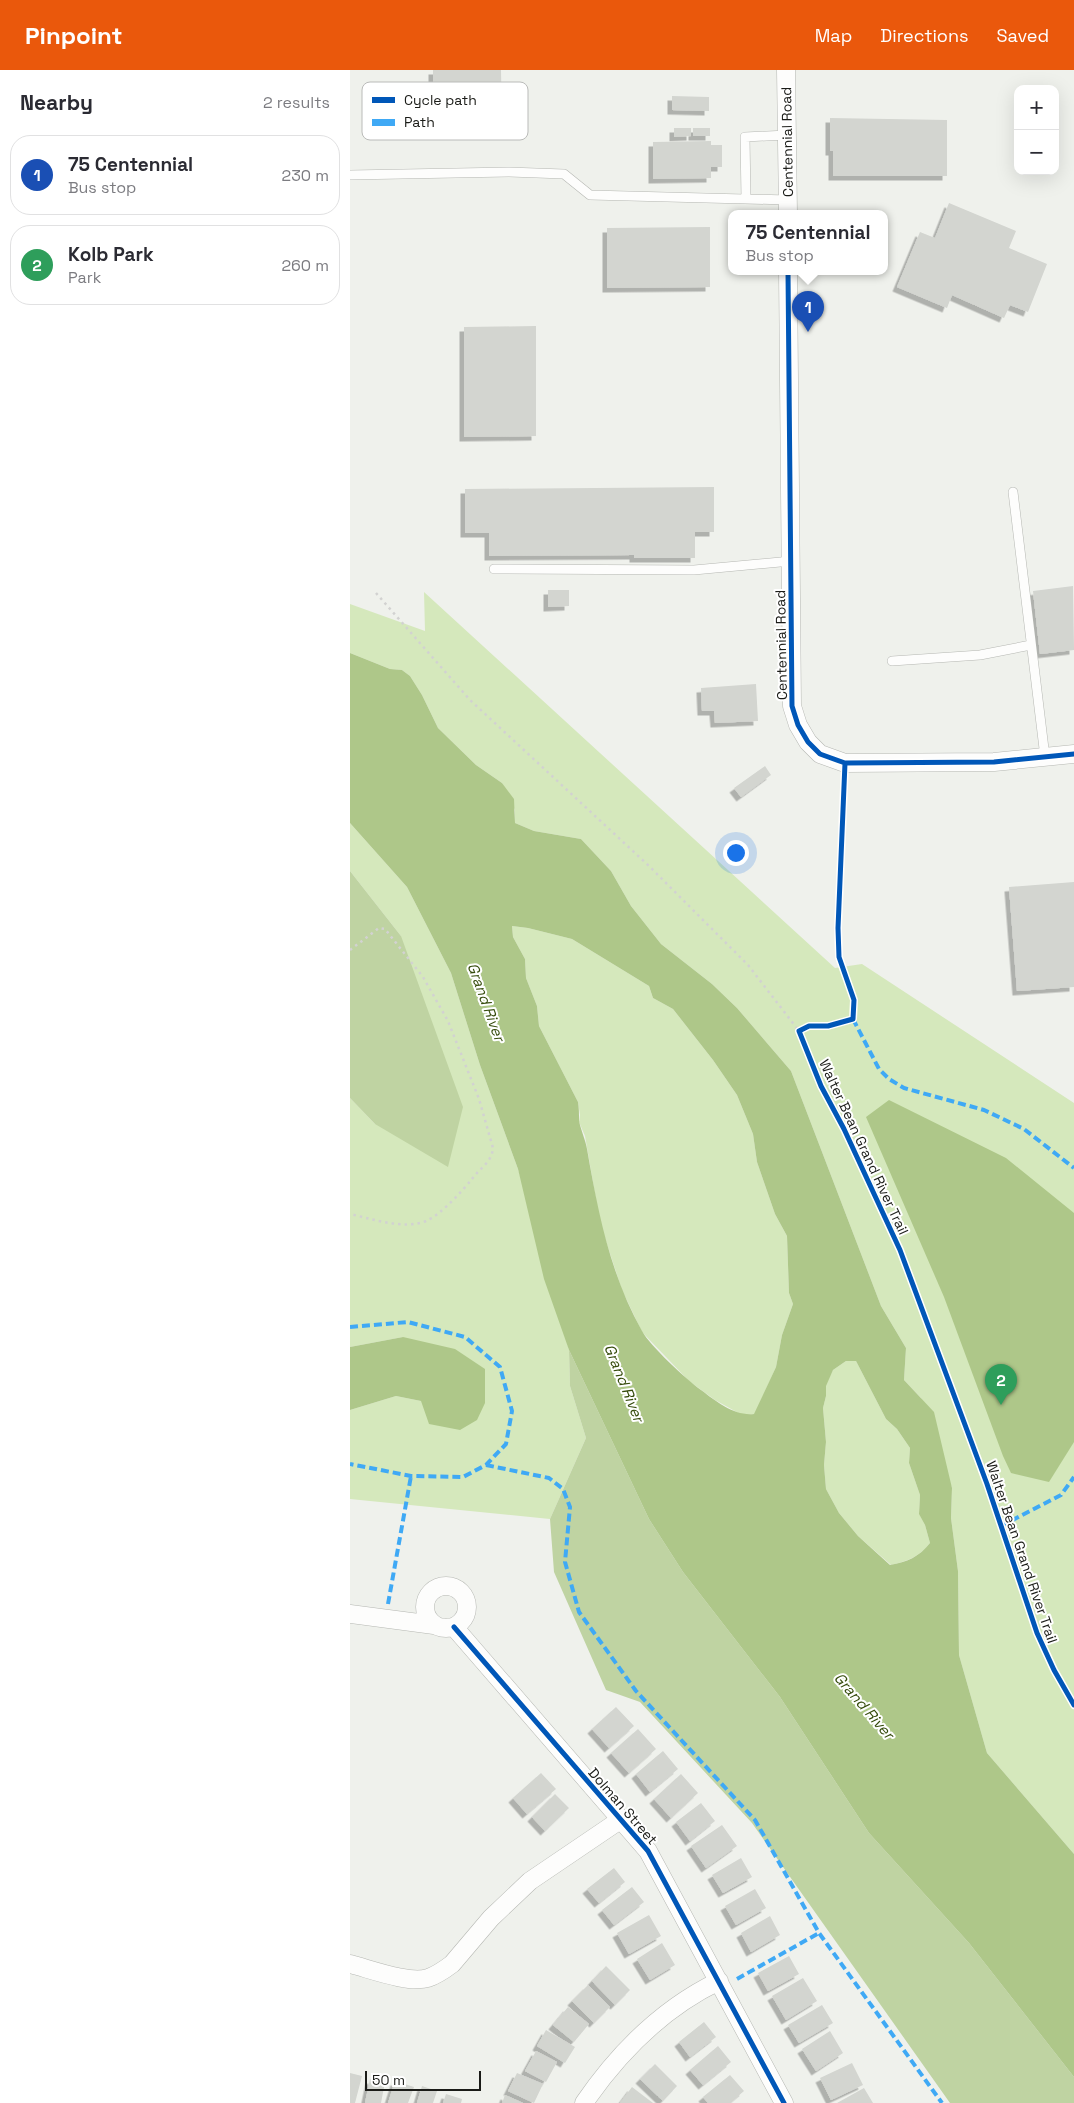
<!DOCTYPE html>
<meta charset="utf-8">
<style>
:root{--surface:#fff;--page:#f7f7f7;--text:#2b2b33;--muted:#7c7c81;--line:#e1e1e2;--accent:#ea580c}
body{margin:0;font-family:"Space Grotesk",sans-serif;background:var(--page);color:var(--text)}
.controls{position:absolute;right:15px;top:15px;display:grid;overflow:hidden;border-radius:10px;box-shadow:0 5px 20px #0002}
.controls button{width:45px;height:45px;display:grid;place-items:center;padding:0;border:0;border-bottom:1px solid var(--line);background:var(--surface);color:var(--text);font:25px sans-serif}
.scale{position:absolute;left:15px;bottom:12px;width:116px;box-sizing:border-box;padding-left:5px;border:2px solid #1a1b17;border-top:0;font-size:14px;line-height:18px;white-space:nowrap;color:#1a1b17;-webkit-text-stroke:4px #fff;paint-order:stroke}
.you{position:absolute;left:385px;top:782px;width:18px;height:18px;margin:-12px;border:4px solid #fff;border-radius:50%;background:#1a73e8;box-shadow:0 0 0 8px #1a73e833}
.badge{display:grid;place-items:center;width:32px;height:32px;border-radius:50%;background:var(--accent);color:#fff;font-size:16px;font-weight:700}
.pin{position:absolute;translate:-50% -41px;filter:drop-shadow(0 1px 2px #0008)}
.pin::after{content:'';position:absolute;top:26px;width:18px;height:15px;background:inherit;clip-path:polygon(0 0,100% 0,50% 100%)}
.popup{position:absolute;left:378px;top:140px;width:160px;height:65px;box-sizing:border-box;display:grid;place-content:center;border-radius:10px;background:var(--surface);filter:drop-shadow(0 1px 4px #0005);font-size:16px;white-space:nowrap;color:var(--muted)}
.popup b{font-size:19px;color:var(--text)}
.popup::after{content:'';position:absolute;left:50%;top:100%;margin-left:-10px;border:10px solid transparent;border-top-color:var(--surface)}
.list{margin:0;padding:0;list-style:none}
h2{display:flex;justify-content:space-between;align-items:center;height:65px;margin:0;padding:0 20px;font-size:21px}
h2 small{font-size:16px;font-weight:400;color:var(--muted)}
.list li{display:grid;grid-template-columns:32px 1fr auto;gap:15px;align-items:center;box-sizing:border-box;height:80px;margin:0 10px 10px;padding:0 10px;border:1px solid var(--line);border-radius:20px}
.list b{display:block;font-size:19px;white-space:nowrap}
.list p{margin:0;font-size:16px;white-space:nowrap;color:var(--muted)}
.list em{font-size:16px;font-style:normal;color:var(--muted)}
.map{position:relative;flex:none;width:724px;height:2033px;overflow:hidden}
header{display:flex;align-items:center;gap:30px;box-sizing:border-box;height:70px;padding:0 25px;background:var(--accent);color:#fff}
header strong{font-size:24px}
nav{display:flex;gap:28px;margin-inline-start:auto;font-size:18px}
main{display:flex}
aside{flex:1;background:var(--surface)}
.map>svg:first-child{display:block}
</style>
<header>
<strong>Pinpoint</strong>
<nav><a>Map</a><a>Directions</a><a>Saved</a></nav>
</header>
<main>
<aside>
<h2>Nearby<small>2 results</small></h2>
<ul class="list">
<li><span class="badge" style="background:#1a4fb4">1</span><div><b>75 Centennial</b><p>Bus stop</p></div><em>230 m</em></li>
<li><span class="badge" style="background:#2e9e5b">2</span><div><b>Kolb Park</b><p>Park</p></div><em>260 m</em></li>
</ul>
</aside>
<div class="map">
<svg width="724" height="2033" viewBox="0 0 724 2033">
<defs>
<filter id="shadow"><feDropShadow dx="-4.5" dy="4.5" stdDeviation="0" flood-color="#0004"/></filter>
</defs>
<rect width="100%" height="100%" fill="#eff1ec"/>
<!-- green -->
<path fill="#d5e8bc" d="M74,522L485,898L512,894L724,1033V1784L637,1683L609,1585L608,1501L601,1448L602,1418L571,1328L554,1310L556,1278L531,1236L441,1001L387,938L362,914L311,874L281,836L261,801L231,769L184,761L165,753V740L152,713L126,695L88,658L72,625L60,606L52,600L40,599L0,583V534L75,561Z
M0,753L57,817L101,903L130,995L168,1099L198,1201L219,1280L220,1316L236,1368L200,1449L0,1429V1340L46,1326L71,1331L53,1267L0,1277V1028L25,1054L51,866L0,801Z
M162,856L178,858L222,869L299,916L303,928L323,939L363,990L387,1025L403,1064L407,1092L425,1144L437,1166L439,1223L443,1234L432,1265L426,1297L405,1344L392,1345L365,1330L339,1311L292,1262L272,1220L250,1153L235,1066L229,1052L230,1045L228,1032L189,956L187,936L176,908L175,889L163,867Z
M496,1291H506L536,1349L547,1359L560,1378L559,1393L570,1425L569,1443L575,1455L580,1473C569,1487 558,1491 541,1495L508,1466L489,1443L476,1419L474,1395L476,1372L473,1338L476,1326L475,1315L483,1300Z"/>
<!-- forest -->
<path fill="#bfd3a2" d="M0,801L51,866L113,1037L98,1097L25,1054L0,1028Z
M219,1280L299,1449L333,1502L430,1627L519,1763L619,1873L724,2007V2033H600L402,1753L290,1632L256,1620L204,1502L200,1449L236,1368L220,1316Z"/>
<!-- water -->
<path fill="#aec789" fill-rule="evenodd" d="M0,583L40,599L52,600L60,606L72,625L88,658L126,695L152,713L164,729L165,753L184,761L231,769L261,801L281,836L311,874L362,914L387,938L441,1001L531,1236L556,1278L554,1310L584,1342L602,1418L601,1448L608,1501L609,1585L637,1683L724,1784V2007L619,1873L519,1763L430,1627L333,1502L299,1449L219,1280L194,1209L168,1099L130,995L101,903L57,817L0,753ZM162,856L178,858L222,869L299,916L303,928L323,939L363,990L387,1025L403,1064L407,1092L425,1144L437,1166L439,1223L443,1234L432,1265L426,1297L404,1344C384,1346 367,1332 351,1320C336,1309 300,1276 292,1261C260,1204 248,1142 237,1079C236,1071 229,1055 229,1050C229,1044 229,1038 228,1032L189,956L187,936L176,908L175,889L163,867ZM496,1291H506L536,1349L547,1359L560,1378L559,1393L570,1425L569,1444L575,1455L580,1473C569,1487 557,1492 540,1495L508,1466L489,1443L476,1419L474,1395L476,1372L473,1338L476,1326V1316L483,1300Z
M539,1030L656,1088L724,1143V1372L699,1412L661,1403L653,1386L594,1227L516,1047Z
M53,1267L105,1279L135,1299V1333L127,1350L110,1360L79,1354L71,1331L46,1326L0,1340V1277Z"/>
<!-- building -->
<path fill="#d3d5d0" filter="url(#shadow)" d="M83,0H151L152,51H83Z
M322,26L359,27V41L322,40Z
M480,48L597,50V106H483V81H480Z
M324,58H341V66L324,67Z
M343,58H360V66H343Z
M361,71V75H372V97H361V108L303,109V72Z
M599,133L666,161L659,178L697,194L678,242L660,235L654,248L602,225L597,238L547,217L570,162L585,168Z
M360,157V217L257,218V158Z
M186,256V366L114,367V257Z
M364,417V462H345V488H284V485L139,486V463H115V419Z
M723,516L724,580L690,584L683,521Z
M198,520H219V536L198,537Z
M406,614L408,651L365,653L364,641H352L351,618Z
M415,696L421,705L391,727L384,718Z
M724,812V917L667,921L659,817Z
M266,1637L284,1656L259,1678L242,1659Z
M288,1659L306,1679L279,1703L261,1683Z
M313,1681L328,1699L300,1722L286,1704Z
M191,1703L206,1719L177,1744L163,1728Z
M331,1704L348,1723L321,1748L304,1729Z
M205,1724L219,1738L195,1761L182,1747Z
M351,1733L365,1751L340,1771L326,1752Z
M372,1755L387,1776L356,1798L341,1776Z
M391,1788L402,1807L373,1823L362,1805Z
M264,1798L275,1812L249,1833L237,1819Z
M282,1817L294,1832L264,1855L252,1840Z
M405,1819L416,1838L386,1855L375,1836Z
M299,1845L311,1866L279,1884L267,1863Z
M420,1846L430,1865L401,1882L391,1863Z
M312,1873L325,1895L300,1910L287,1889Z
M439,1886L449,1904L418,1921L408,1903Z
M256,1896L280,1920L265,1935L242,1911Z
M453,1908L467,1931L436,1950L422,1926Z
M238,1915L260,1937L244,1953L222,1931Z
M472,1935L483,1953L449,1973L438,1955Z
M218,1937L239,1954L224,1972L203,1955Z
M354,1952L366,1967L340,1987L329,1972Z
M196,1960L225,1977L215,1993L187,1976Z
M480,1961L493,1983L466,2001L452,1979Z
M368,1976L381,1992L353,2015L340,2000Z
M186,1981L207,1992L196,2012L175,2001Z
M502,1993L513,2015L481,2030L470,2008Z
M305,1994L327,2016L313,2031L290,2009Z
M0,2003L12,2006L5,2033H0Z
M167,2003L193,2014L184,2033L158,2021Z
M380,2005L394,2021L380,2033H358L353,2027Z
M20,2009L35,2012L31,2033H15Z
M45,2011L64,2017L58,2033H38Z
M72,2016L87,2021L83,2033H67Z
M282,2017L303,2033H270Z
M514,2018L523,2033H487Z
M96,2024L112,2029L111,2033H93Z
M155,2025L173,2033H152Z"/>
<g fill="none" stroke-linecap="round" stroke-linejoin="round">
<!-- service casing -->
<g stroke="#b5b7b2" stroke-width="10">
<path id="service" d="M0,105L159,102L214,104L240,125L437,130
M396,129L395,67L437,65
M663,422L695,687
M144,499L344,500L441,491
M542,591L630,585L681,575"/>
</g>
<!-- minor casing -->
<g stroke="#b5b7b2" stroke-width="19">
<path id="minor" d="M436,0L438,143
M438,201L442,636L448,655L458,672L470,684L495,693L644,692L724,684
M75 1537a21 21 0 1 1 42 0a21 21 0 1 1-42 0Z
M0,1544L84,1555
M104,1557L298,1781L434,2033
M0,1894C20,1899 59,1914 78,1908C87,1905 94,1900 102,1894L141,1848L180,1811L270,1750
M234,2033C269,1982 313,1938 369,1911"/>
</g>
<!-- path -->
<path stroke="#d2d2d1" stroke-width="2.5" stroke-dasharray="2.5 4" stroke-linecap="butt" d="M26,523L120,630L299,796L398,895L449,961
M0,880L29,858L35,859L73,907L98,951L129,1029L143,1078C142,1092 130,1098 122,1109C111,1122 92,1144 76,1151C54,1160 22,1149 0,1144"/>
<!-- service -->
<use href="#service" stroke="#fdfdfc" stroke-width="9"/>
<!-- minor -->
<use href="#minor" stroke="#fdfdfc" stroke-width="18"/>
<!-- quiet -->
<path stroke="#3fa9f5" stroke-width="4" stroke-dasharray="8 4" stroke-linecap="butt" d="M503,949L529,999L539,1009L554,1018L634,1040L674,1059L724,1098
M0,1257L58,1252L115,1267L150,1297L162,1341L156,1374L136,1395L113,1407L61,1406L0,1394
M136,1395L199,1408L213,1419L220,1437L215,1492L229,1542L286,1621L405,1750L469,1863L592,2033
M651,1456L711,1425L724,1407
M38,1534L61,1406
M387,1909L469,1863"/>
<!-- cycleway casing -->
<g stroke="#fff" stroke-width="8">
<path id="cycleway" d="M438,201L442,636L448,655L458,672L470,684L495,693L644,692L724,684
M495,693L488,858L489,887L504,930L503,949L478,956H459L449,961L471,1016L494,1059L550,1180L637,1414L687,1563L704,1600L724,1635
M104,1557L298,1781L434,2033"/>
</g>
<!-- cycleway -->
<use href="#cycleway" stroke="#0057b8" stroke-width="5"/>
</g>
<g text-anchor="middle" stroke-width="4" stroke-linejoin="round" paint-order="stroke">
<!-- street labels -->
<g font-size="14" fill="#1a1b17" stroke="#fff">
<text transform="translate(437 72) rotate(-91)" y="5">Centennial Road</text>
<text transform="translate(431 575) rotate(-91)" y="5">Centennial Road</text>
<text transform="translate(514 1077) rotate(65)" y="5">Walter Bean Grand River Trail</text>
<text transform="translate(672 1482) rotate(71)" y="5">Walter Bean Grand River Trail</text>
<text transform="translate(273 1736) rotate(49)" y="5">Dolman Street</text>
</g>
<!-- water labels -->
<g font-size="15" font-style="italic" fill="#354b0b" stroke="#fff">
<text transform="translate(136 932) rotate(70)" y="5">Grand River</text>
<text transform="translate(274 1313) rotate(68)" y="5">Grand River</text>
<text transform="translate(514 1636) rotate(49)" y="5">Grand River</text>
</g>
</g>
<!-- legend -->
<rect x="12" y="12" width="166" height="58" rx="8" fill="#fff" stroke="#babbb9" stroke-width="1"/>
<rect x="22" y="27" width="23" height="6" fill="#0057b8"/>
<rect x="22" y="49" width="23" height="7" fill="#3fa9f5"/>
<g font-size="14" fill="#1a1b17">
<text x="54" y="35">Cycle path</text>
<text x="54" y="57">Path</text>
</g>
</svg>
<div class="controls">
<button>+</button>
<button>−</button>
</div>
<div class="scale">50 m</div>
<div class="you"></div>
<div class="pin badge" style="left:458px;top:262px;background:#1a4fb4">1</div>
<div class="popup"><b>75 Centennial</b>Bus stop</div>
<div class="pin badge" style="left:651px;top:1335px;background:#2e9e5b">2</div>
</div>
</main>
